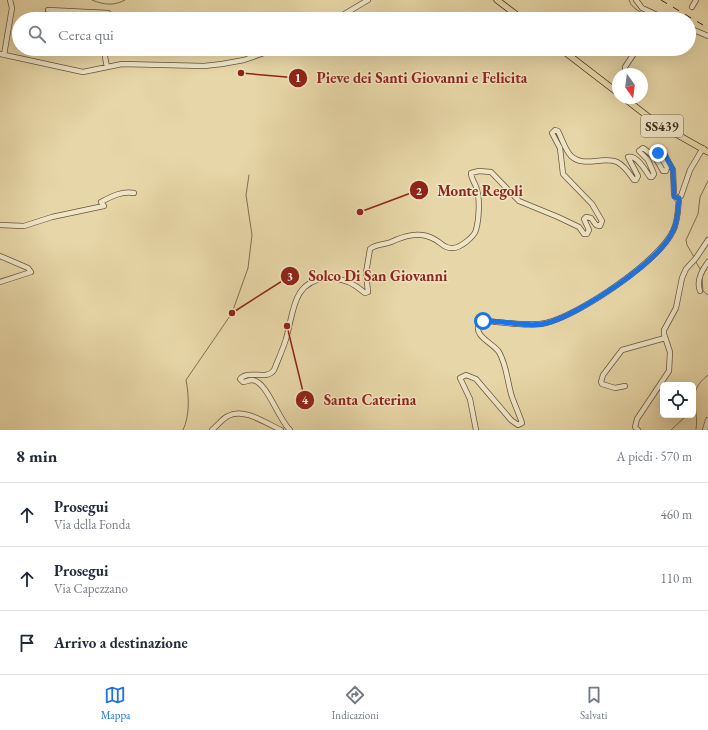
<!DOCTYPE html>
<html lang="it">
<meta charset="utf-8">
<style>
:root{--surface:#fff;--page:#f6f6f7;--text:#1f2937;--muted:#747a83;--line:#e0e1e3;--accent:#1a73e8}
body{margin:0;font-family:"EB Garamond",serif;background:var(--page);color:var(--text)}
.controls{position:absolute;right:12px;bottom:12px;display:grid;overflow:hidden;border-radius:6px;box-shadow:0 4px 16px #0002}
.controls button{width:36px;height:36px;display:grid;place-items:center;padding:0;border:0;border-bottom:1px solid var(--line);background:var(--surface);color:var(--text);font:20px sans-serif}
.compass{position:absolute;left:612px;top:68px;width:36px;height:36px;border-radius:50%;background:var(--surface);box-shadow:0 4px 16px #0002;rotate:166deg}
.stop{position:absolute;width:12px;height:12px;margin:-9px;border:3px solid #1a73e8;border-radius:50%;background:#fff}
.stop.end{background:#1a73e8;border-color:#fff;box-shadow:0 1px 4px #0008}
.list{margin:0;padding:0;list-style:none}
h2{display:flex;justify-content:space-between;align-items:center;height:52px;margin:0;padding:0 16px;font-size:17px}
h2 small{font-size:13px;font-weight:400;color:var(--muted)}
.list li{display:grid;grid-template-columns:26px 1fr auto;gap:12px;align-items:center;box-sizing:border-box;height:64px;padding:0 16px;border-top:1px solid var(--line)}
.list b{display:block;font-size:15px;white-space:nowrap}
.list p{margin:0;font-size:13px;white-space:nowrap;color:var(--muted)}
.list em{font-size:13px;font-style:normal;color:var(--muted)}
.icon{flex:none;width:22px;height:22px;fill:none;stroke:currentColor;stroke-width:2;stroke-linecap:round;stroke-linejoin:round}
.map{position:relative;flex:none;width:708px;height:430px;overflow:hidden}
.search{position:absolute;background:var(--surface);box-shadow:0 4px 16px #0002;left:12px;right:12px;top:12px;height:44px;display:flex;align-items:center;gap:10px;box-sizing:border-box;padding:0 14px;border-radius:22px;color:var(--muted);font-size:15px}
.sheet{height:244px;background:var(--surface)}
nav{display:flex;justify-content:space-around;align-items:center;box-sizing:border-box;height:56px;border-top:1px solid var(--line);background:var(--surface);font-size:11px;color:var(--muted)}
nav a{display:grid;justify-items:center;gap:2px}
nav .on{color:var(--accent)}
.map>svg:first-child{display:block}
</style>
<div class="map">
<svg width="708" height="430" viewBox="0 0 708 430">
<rect width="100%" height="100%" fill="#e7d6a7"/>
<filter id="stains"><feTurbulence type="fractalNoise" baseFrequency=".005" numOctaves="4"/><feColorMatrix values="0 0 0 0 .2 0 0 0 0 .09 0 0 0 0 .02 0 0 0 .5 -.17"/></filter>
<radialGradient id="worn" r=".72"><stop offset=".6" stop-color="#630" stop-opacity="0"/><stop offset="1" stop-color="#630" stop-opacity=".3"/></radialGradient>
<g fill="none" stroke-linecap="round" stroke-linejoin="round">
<!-- stream -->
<path stroke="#7e6f51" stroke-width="1" d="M92,0C104,5 114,6 125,0
M629,0C632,12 649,15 659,19
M694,257L687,245L686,240L698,214L700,197L708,181
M696,262L700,269
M702,278L703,291L708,295
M696,429C700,406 684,394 708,375
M183,430C190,416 189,395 186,380L232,313L248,268L252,235L246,195L249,175
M671,430L687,415"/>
<!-- minor casing -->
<g stroke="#65563c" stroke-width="6">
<path id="minor" d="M636,0L642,8L666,19
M692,7L696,0
M48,10L108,13L107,19
M336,19L368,0
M689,28L708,36
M106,49L105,57L107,67
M0,54L83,72L122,64L204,66L222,64L244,60L275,49
M4,55L12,8L10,0
M626,74L625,67L637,49
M0,225L24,226L52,217L99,207L104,206L101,202C112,196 122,191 134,193
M0,256L28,268L31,272L0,282
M700,291C696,281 702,270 708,262
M625,386L615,388L602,384L601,382L603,375L622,350L665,338
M212,430C217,426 222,419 228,416C244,407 267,424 281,430
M290,430C278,419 267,381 252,380C249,380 246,382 243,382L240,379C248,369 267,381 274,370C278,360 283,349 286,339C294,312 292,282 326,278C341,277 354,283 365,293L368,292L366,273L370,249C376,244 384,245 391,242C404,236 419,231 434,239C441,242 444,249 453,248C460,248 474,237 476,230C479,219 480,200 477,190C476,184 471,179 471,173L479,171L491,172L519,201L558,217L579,227L584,234H587L589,230L584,219L586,217L591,218L596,225L600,226L602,221L592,204L563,174L560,148L552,133L555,130L558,131C562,139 565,150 571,156C584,168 602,156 617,162C625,166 629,173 634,180H636L638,176L628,157C637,155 645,170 650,177H652L654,174L648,160L639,151L643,148L655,157L663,171H666L667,167L658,153L662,150L673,170L674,194L677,199L681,196L690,170L703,148
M476,430L470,399L460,378L466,375L476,379L511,420L518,425L522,423C519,414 515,405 512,397C507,381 507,366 499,352C493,343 473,336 479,324L485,321C503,322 529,327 546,323C579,315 658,262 673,231C678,222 678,209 679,198
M638,430L635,427L637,419L669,371L670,352L664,334V330L676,308L682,278L686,269L696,258L708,240
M705,430L708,420"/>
</g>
<!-- major casing -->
<g stroke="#3a2c19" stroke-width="7">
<path id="major" d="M497,0L522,19
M561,49L618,93
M624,98L655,122L708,152"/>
</g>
<!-- minor -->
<use href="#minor" stroke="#efe4c6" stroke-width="4.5"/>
<!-- major -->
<use href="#major" stroke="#e7d6a7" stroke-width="5.5"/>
<!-- rail -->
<path stroke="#3a2c19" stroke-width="1" stroke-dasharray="7 7" stroke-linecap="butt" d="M661,0L708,28"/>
</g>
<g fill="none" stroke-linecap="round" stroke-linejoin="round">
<!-- route -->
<path stroke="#1a73e8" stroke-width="5" d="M483,321C503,320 527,328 547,323C580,314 659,262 673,231C678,222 678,209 679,198L674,197L673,170L663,151L660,150L658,153"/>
</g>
<g text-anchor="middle" stroke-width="3" stroke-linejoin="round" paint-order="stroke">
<!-- shield labels -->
<rect fill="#efe4c6" stroke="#70634d" stroke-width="1" x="641" y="115" width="42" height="22" rx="3"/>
<g font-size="13" font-weight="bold" fill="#3a2c19">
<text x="662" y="131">SS439</text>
</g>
</g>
<!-- callouts -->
<path fill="none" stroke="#8f2418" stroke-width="1.5" d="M241 73L298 78M360 212L419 190M232 313L290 276M287 326L305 400"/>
<g fill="#8f2418" stroke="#efe4c6" stroke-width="1.5">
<circle cx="241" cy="73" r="4"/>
<circle cx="360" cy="212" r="4"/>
<circle cx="232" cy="313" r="4"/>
<circle cx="287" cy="326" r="4"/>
<circle cx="298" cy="78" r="10"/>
<circle cx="419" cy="190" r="10"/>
<circle cx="290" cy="276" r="10"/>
<circle cx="305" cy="400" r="10"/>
</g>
<g font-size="12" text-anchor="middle" font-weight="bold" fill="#fff">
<text x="298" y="82">1</text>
<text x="419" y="195">2</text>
<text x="290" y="280">3</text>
<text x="305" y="404">4</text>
</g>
<g font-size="15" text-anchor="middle" font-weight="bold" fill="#8f2418" stroke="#efe4c6" stroke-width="3" stroke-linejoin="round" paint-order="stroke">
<text x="422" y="83">Pieve dei Santi Giovanni e Felicita</text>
<text x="480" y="196">Monte Regoli</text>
<text x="378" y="281">Solco Di San Giovanni</text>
<text x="370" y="405">Santa Caterina</text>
</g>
<rect width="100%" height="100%" filter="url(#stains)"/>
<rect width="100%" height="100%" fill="url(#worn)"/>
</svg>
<div class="controls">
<button><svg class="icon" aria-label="locate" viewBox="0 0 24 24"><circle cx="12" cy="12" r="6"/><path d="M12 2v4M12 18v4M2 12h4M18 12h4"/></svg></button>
</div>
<svg class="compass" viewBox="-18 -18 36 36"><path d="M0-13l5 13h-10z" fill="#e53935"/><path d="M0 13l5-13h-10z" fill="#747a83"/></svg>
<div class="stop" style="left:483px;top:321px"></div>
<div class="stop end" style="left:658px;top:153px"></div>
<div class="search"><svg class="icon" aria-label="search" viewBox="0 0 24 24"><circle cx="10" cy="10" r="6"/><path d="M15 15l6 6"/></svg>Cerca qui</div>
</div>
<section class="sheet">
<h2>8 min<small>A piedi · 570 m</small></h2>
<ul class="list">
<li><svg class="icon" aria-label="ahead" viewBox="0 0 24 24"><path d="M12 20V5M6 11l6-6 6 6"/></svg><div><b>Prosegui</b><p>Via della Fonda</p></div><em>460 m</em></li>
<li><svg class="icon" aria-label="ahead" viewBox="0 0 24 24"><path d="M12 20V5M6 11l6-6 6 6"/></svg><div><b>Prosegui</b><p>Via Capezzano</p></div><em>110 m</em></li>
<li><svg class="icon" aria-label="arrive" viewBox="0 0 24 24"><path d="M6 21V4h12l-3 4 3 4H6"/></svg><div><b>Arrivo a destinazione</b></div></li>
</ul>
</section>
<nav>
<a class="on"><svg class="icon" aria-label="map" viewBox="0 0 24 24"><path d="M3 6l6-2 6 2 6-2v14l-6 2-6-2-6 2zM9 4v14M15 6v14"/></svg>Mappa</a>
<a><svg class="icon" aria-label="directions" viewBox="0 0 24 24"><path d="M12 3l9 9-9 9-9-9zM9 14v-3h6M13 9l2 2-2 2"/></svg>Indicazioni</a>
<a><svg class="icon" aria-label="saved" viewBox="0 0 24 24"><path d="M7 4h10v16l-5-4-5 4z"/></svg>Salvati</a>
</nav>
